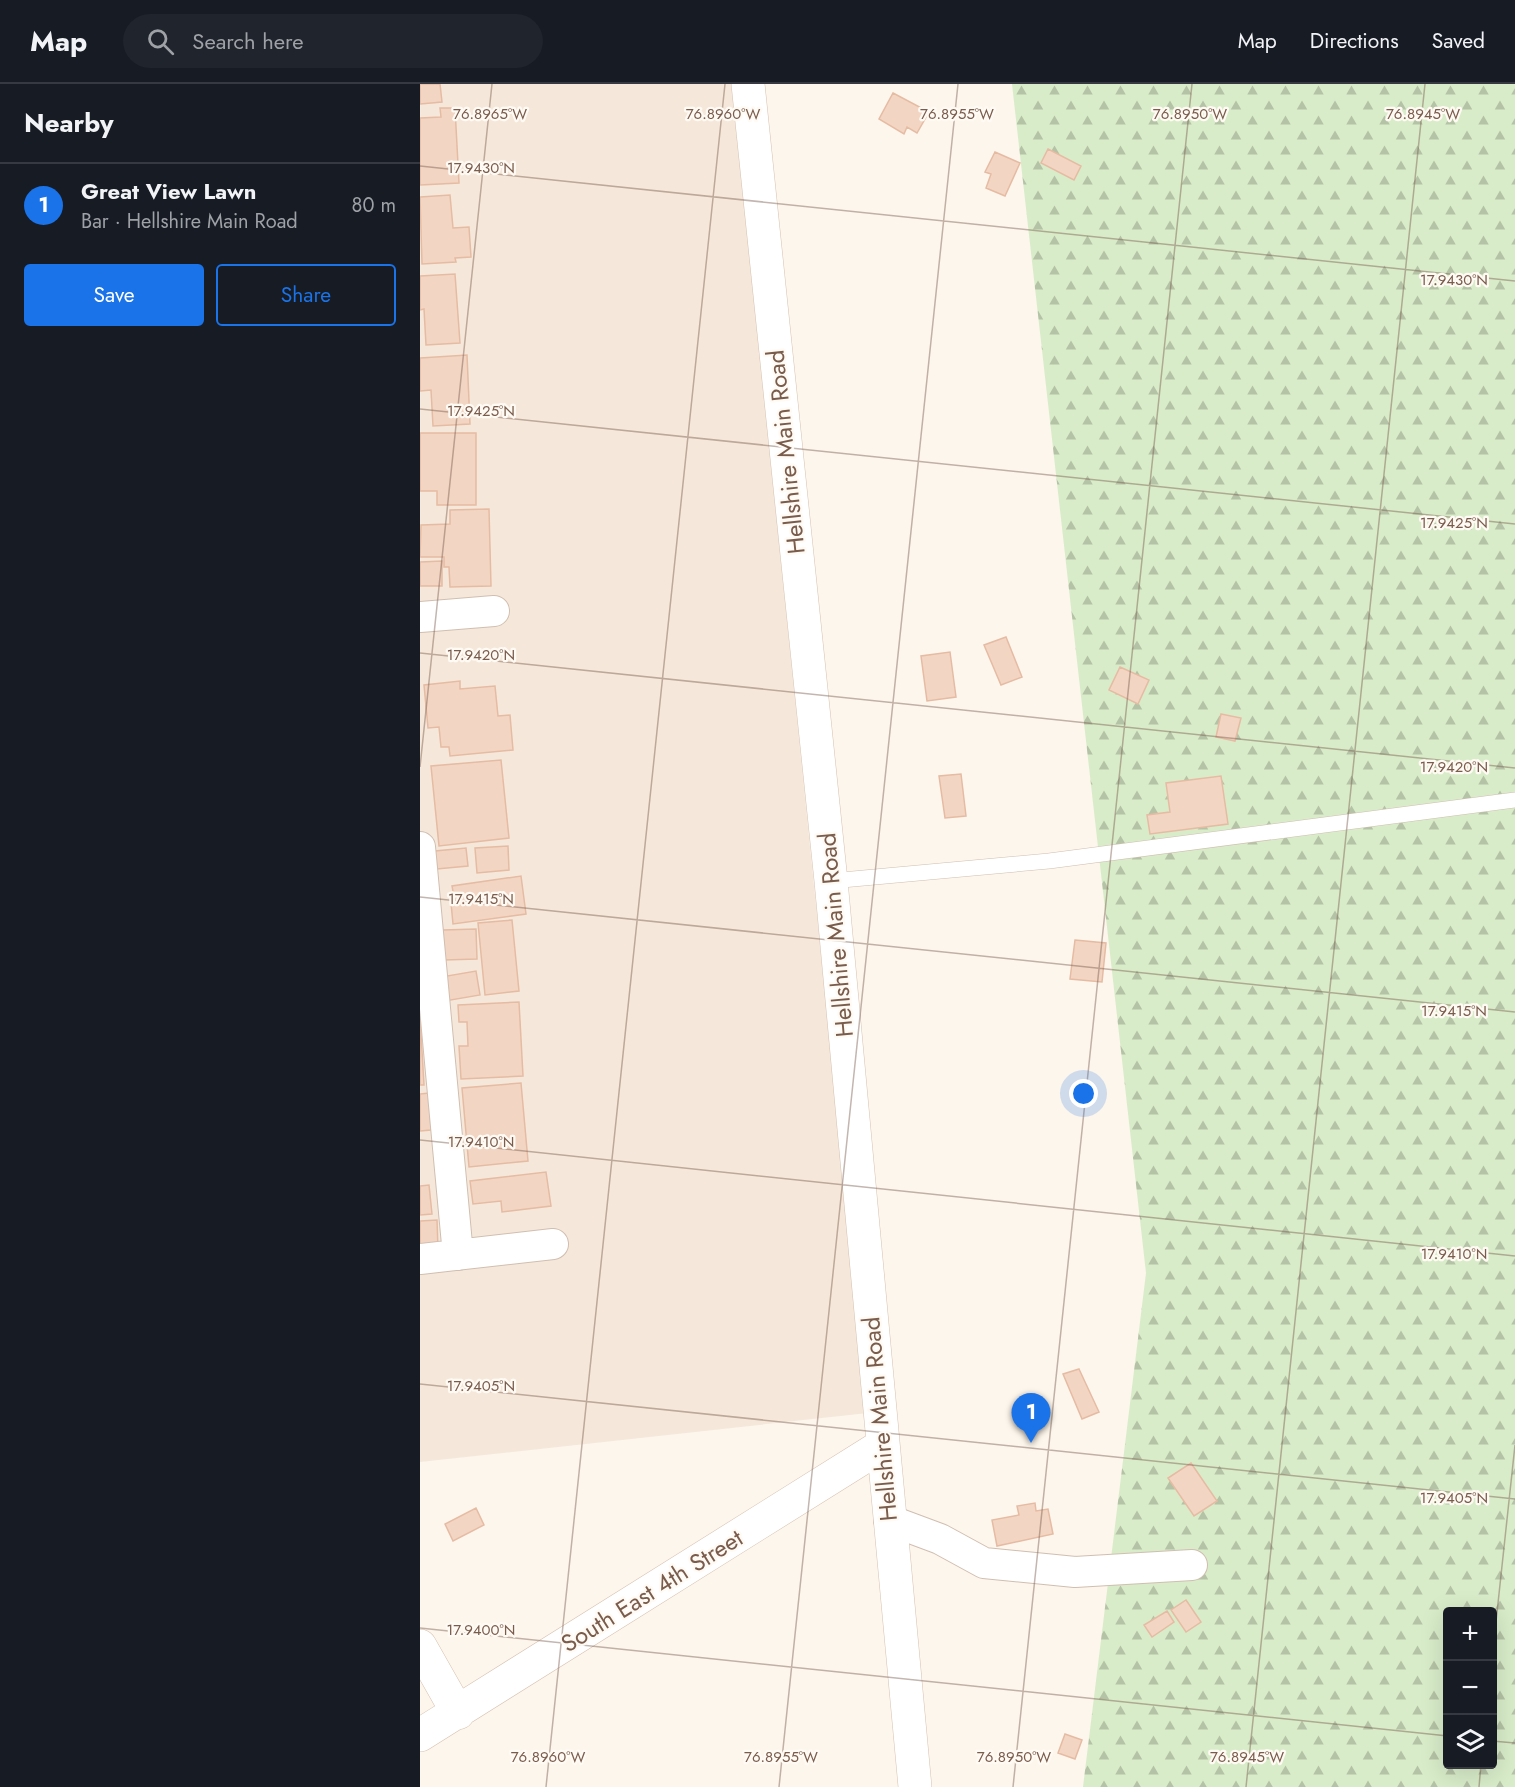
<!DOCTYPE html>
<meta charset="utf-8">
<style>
:root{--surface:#171b24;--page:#20242c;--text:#f1f3f6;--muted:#9ea1a6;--line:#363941;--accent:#1a73e8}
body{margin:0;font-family:Jost,sans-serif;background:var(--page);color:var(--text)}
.controls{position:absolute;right:18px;bottom:18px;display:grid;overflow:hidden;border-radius:6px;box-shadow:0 6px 24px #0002}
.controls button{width:54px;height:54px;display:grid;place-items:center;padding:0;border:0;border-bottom:2px solid var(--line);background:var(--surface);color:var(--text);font:30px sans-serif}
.you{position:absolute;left:664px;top:1010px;width:21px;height:21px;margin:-15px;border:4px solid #fff;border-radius:50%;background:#1a73e8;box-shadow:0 0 0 9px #1a73e833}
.badge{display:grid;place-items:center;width:39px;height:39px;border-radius:50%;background:var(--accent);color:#fff;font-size:20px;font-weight:700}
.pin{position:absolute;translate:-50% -50px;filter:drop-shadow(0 2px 3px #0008)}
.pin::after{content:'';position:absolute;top:32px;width:21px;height:18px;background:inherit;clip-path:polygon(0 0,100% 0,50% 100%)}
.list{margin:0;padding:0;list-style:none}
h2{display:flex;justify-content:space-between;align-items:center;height:78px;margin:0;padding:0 24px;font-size:26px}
h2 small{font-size:20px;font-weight:400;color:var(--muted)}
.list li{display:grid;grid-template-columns:39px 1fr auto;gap:18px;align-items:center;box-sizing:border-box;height:84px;padding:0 24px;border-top:2px solid var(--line)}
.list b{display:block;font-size:22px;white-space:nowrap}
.list p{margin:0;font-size:20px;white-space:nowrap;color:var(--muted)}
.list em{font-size:20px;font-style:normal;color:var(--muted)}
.actions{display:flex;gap:12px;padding:18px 24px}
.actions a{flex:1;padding:14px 0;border:2px solid var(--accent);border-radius:6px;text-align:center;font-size:21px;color:var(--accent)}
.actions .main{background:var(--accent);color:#fff}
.icon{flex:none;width:33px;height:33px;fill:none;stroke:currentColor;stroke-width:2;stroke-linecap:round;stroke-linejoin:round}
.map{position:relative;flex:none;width:1095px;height:1703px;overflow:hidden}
header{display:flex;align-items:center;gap:36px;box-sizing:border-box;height:84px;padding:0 30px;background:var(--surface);border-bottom:2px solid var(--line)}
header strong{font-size:28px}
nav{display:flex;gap:33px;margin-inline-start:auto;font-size:21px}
.search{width:420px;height:54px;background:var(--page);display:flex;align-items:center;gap:15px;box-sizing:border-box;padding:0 21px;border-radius:33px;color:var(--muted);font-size:22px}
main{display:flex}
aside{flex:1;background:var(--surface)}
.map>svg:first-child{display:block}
</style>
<header>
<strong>Map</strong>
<div class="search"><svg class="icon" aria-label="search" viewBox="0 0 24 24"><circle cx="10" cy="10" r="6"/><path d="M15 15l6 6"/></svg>Search here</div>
<nav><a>Map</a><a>Directions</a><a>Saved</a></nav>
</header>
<main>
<aside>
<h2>Nearby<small></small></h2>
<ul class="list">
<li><span class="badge">1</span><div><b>Great View Lawn</b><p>Bar · Hellshire Main Road</p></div><em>80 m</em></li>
</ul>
<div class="actions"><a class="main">Save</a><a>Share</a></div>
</aside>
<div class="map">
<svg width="1095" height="1703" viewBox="0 0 1095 1703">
<defs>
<pattern id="forest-firs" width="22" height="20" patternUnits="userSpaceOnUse" patternTransform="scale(1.5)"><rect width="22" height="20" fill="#d8ecc9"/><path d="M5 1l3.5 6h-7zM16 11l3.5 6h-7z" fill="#b4c2a5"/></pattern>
</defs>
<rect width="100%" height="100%" fill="#fdf6ec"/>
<!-- residential -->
<path fill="#f5e8da" d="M0,0H312L448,1329L0,1378Z"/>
<!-- forest -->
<path fill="url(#forest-firs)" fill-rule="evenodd" d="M592,0H1095V1703H663L726,1189ZM1028,1528H1072V1680H1028Z"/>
<!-- building -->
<path fill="#f3d5c3" stroke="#e6bba3" stroke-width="1.5" d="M0,0H20L22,18L0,20Z
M473,9L509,28L497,49L487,43L484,50L459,35Z
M20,24H35L39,99L0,101V34L21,33Z
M628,65L661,82L654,96L621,79Z
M575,68L600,79L585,112L566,104L571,90L565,88Z
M30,111L33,144L49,143L51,173L35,174L36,178L2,180L0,113Z
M35,190L40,259L6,261L4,225L0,226V192Z
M47,271L50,340L13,342L11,306L0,307V274Z
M0,349H56V421H17V407H0Z
M69,425L71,502L30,503L29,483H24V473H0L1,441L30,440V426Z
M22,477V502H0V478Z
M586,553L602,593L581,601L564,561Z
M530,568L536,613L507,617L501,572Z
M700,583L729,596L718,620L689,606Z
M40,597V605L75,602L78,632L90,631L93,666L30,672L29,663H21L19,643L8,644L4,601Z
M801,630L821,634L815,657L796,653Z
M81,676L89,754L19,762L11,682Z
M541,690L546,732L525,734L519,692Z
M801,692L808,740L730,750L727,731L750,728L746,699Z
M88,762L89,786L57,789L55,764Z
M46,764L48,782L17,785L15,767Z
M101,792L106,830L33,840L31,819L35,818L32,802Z
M92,836L99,907L65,911L58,839Z
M56,845L57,875L24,876L23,846Z
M655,856L686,859L682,898L650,895Z
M56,887L60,911L25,917L21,893Z
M99,918L103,992L41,995L39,962H48L47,938H39L38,921Z
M0,934L4,1001H0Z
M101,999L108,1077L49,1083L42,1004Z
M9,1009L11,1046L0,1047V1010Z
M126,1088L131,1122L82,1128L81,1117L53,1120L50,1097Z
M9,1101L12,1130L0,1131V1102Z
M17,1136L18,1165H0V1137Z
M659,1285L679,1328L662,1335L643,1290Z
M771,1379L797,1417L774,1432L748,1394Z
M615,1419L616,1427L628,1425L633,1450L577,1462L572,1436L599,1431L597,1422Z
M56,1424L64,1441L33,1457L25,1440Z
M766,1516L781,1538L766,1548L751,1526Z
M747,1527L754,1538L732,1553L724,1541Z
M645,1650L662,1656L655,1675L638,1669Z"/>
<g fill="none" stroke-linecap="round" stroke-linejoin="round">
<!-- lane casing -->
<g stroke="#d1beb0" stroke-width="16">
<path id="lane" d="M411,797L629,777L1095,716"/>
</g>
<!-- street casing -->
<g stroke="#d1beb0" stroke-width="32">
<path id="street" d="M0,533L74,527
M0,763L38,1171
M0,1175L133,1160
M469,1436L520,1455L564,1479L655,1488L772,1481"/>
</g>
<!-- secondary casing -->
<g stroke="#d6c0b0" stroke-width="34">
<path id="secondary" d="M328,0L411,797L495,1703
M0,1562L38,1629
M0,1651L463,1361"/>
</g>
<!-- lane -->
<use href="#lane" stroke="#fff" stroke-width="15"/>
<!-- street -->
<use href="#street" stroke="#fff" stroke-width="30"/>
<!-- secondary -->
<use href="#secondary" stroke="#fff" stroke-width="33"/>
</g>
<!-- ticks -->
<path fill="none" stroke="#7a5c4d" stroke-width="1.5" stroke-opacity="0.45" d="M0,82L1095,197M0,325L1095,440M0,569L1095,684M0,683L72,0M0,813L1095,928M0,1056L1095,1172M0,1300L1095,1415M0,1544L1028,1652M1072,1575L1095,1361M1072,1657L1095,1659M126,1703L305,0M359,1703L538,0M593,1703L772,0M826,1703L1005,0M1059,1703L1061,1680"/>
<g text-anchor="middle" stroke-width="4.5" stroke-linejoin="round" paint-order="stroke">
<!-- street labels -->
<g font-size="24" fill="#7a5c4d" stroke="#fffaf3">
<text transform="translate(366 368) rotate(-96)" y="8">Hellshire Main Road</text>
<text transform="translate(416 851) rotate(-95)" y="8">Hellshire Main Road</text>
<text transform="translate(460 1335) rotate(-95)" y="8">Hellshire Main Road</text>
<text transform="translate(232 1507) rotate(-32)" y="8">South East 4th Street</text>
</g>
</g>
<g font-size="15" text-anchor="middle" fill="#7a5c4d" stroke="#fffaf3" stroke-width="4.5" stroke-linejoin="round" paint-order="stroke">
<text x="70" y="35">76.8965°W</text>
<text x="303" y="35">76.8960°W</text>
<text x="537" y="35">76.8955°W</text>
<text x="770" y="35">76.8950°W</text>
<text x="1003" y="35">76.8945°W</text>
<text x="61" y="89">17.9430°N</text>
<text x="1034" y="201">17.9430°N</text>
<text x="61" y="332">17.9425°N</text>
<text x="1034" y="444">17.9425°N</text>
<text x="61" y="576">17.9420°N</text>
<text x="1034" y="688">17.9420°N</text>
<text x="61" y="820">17.9415°N</text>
<text x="1034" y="932">17.9415°N</text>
<text x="61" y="1063">17.9410°N</text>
<text x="1034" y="1175">17.9410°N</text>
<text x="61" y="1307">17.9405°N</text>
<text x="1034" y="1419">17.9405°N</text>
<text x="61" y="1551">17.9400°N</text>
<text x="128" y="1678">76.8960°W</text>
<text x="361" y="1678">76.8955°W</text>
<text x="594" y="1678">76.8950°W</text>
<text x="827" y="1678">76.8945°W</text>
</g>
</svg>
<div class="controls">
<button>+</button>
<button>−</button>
<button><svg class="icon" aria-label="layers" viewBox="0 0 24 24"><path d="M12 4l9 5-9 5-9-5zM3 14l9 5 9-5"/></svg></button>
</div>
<div class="you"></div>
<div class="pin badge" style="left:611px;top:1359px">1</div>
</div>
</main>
